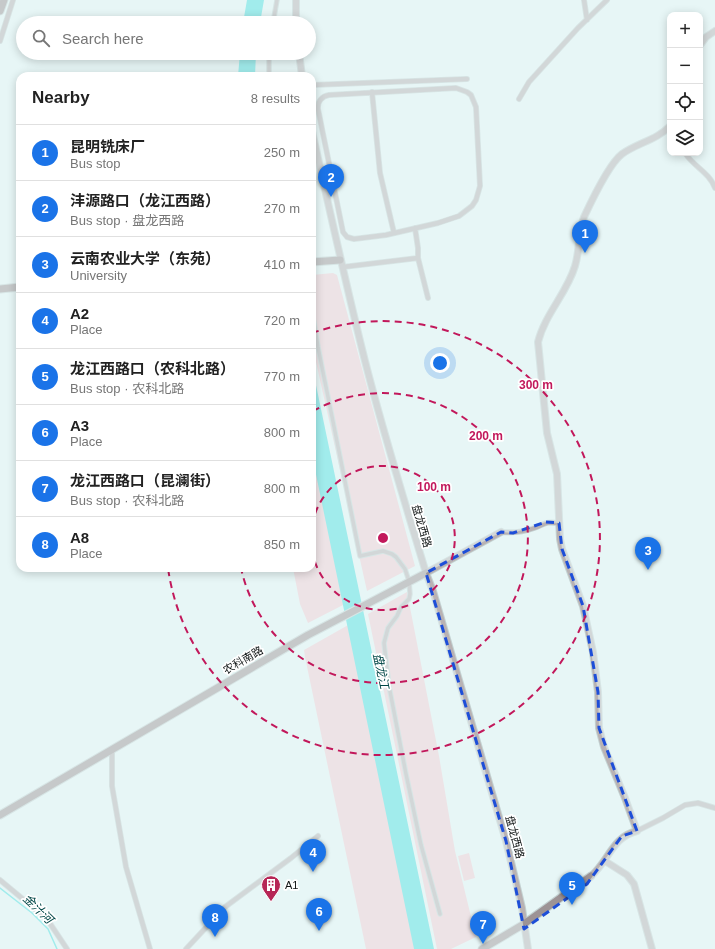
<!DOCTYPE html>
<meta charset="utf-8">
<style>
:root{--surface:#fff;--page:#f2f2f2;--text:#222;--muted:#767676;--line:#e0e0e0;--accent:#1a73e8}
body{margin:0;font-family:Helvetica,"Noto Sans SC",sans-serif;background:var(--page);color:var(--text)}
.controls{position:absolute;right:12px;top:12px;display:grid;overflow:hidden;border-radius:8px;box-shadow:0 2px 10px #0003}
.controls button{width:36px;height:36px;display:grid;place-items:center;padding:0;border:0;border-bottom:1px solid var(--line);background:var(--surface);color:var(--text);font:20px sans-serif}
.you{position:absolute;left:440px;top:363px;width:14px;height:14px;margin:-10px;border:3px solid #fff;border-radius:50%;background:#1a73e8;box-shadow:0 0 0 6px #1a73e833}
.badge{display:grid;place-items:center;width:26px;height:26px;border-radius:50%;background:var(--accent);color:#fff;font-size:13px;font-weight:700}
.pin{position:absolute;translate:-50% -33px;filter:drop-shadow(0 1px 2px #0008)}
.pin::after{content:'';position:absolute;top:21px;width:14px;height:12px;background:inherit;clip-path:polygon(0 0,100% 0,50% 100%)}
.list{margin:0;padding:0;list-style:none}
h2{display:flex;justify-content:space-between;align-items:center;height:52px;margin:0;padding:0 16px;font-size:17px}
h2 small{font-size:13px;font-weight:400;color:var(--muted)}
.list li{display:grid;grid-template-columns:26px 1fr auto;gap:12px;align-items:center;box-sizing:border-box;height:56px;padding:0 16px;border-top:1px solid var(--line)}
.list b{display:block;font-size:15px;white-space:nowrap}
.list p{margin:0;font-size:13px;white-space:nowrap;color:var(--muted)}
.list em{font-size:13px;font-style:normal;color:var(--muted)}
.icon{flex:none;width:22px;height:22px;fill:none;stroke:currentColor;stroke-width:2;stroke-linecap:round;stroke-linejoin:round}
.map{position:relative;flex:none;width:715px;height:949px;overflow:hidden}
.search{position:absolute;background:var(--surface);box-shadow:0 2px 10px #0003;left:16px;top:16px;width:300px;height:44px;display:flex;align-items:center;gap:10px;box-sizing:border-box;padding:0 14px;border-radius:22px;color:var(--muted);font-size:15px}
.panel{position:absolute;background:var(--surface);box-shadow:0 2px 10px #0003;left:16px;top:72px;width:300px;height:500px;border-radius:12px}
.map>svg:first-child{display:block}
</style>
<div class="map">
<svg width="715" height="949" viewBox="0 0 715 949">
<rect width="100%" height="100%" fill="#e7f6f6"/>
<!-- green -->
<path fill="#f4cdd3" d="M333,273L337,275L415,566L367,591L312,344V275Z
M312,436L345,604L308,623L300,604L293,568H312Z
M407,592L439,756L455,851L476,937L451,949H437L368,614Z
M350,624L417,949H366L305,657L304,650Z
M469,853L475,878L464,881L458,856Z"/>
<!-- water -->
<path fill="#4de0e0" d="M247,0H264L260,23H243Z
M240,53H256L255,76H238Z
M312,366L434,949H414L312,455Z"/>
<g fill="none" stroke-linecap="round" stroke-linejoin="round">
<!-- stream -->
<path stroke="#4de0e0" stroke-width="1.5" d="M0,888L32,913L48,929L57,949"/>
<!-- pedestrian casing -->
<g stroke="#c4d2d2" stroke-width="5.5">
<path id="pedestrian" d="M273,23L277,0
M269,76V53
M312,311L318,347L360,556L383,551L392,554L396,557L405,569L409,581L410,594L409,599L401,607L397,616L388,628L384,643L389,686L406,774L421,845L440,914"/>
</g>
<!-- minor casing -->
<g stroke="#c4d2d2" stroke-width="6">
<path id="minor" d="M584,0L587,20
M0,41L13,0
M312,85L467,79
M456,88L467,92L471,95L476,107L480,186L476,200L472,206L459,216L438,223L386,235L354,239L347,237L343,232L318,109C317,102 322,96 329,95Z
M372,92L380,173L394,233
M519,99L529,82L578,28L607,0
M685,153C694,167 709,172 715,188
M415,228L418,248V258L428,298
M343,267L418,258
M501,532C512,533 523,532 534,528C545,524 545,521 559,523
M112,750V786L126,867L150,949
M637,831L663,818L685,805L698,803L715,808
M0,880L47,919L67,949
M186,949L225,907L291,858L318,836"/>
</g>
<!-- tertiary casing -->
<g stroke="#c4d2d2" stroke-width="8">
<path id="tertiary" d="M296,0V23
M700,45L706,37L715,31
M299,53L302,76
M312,131C329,208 346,285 365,361C383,432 405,503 426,573L433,591L506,841L522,908L528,949
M426,573L501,532
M605,861L627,875L634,884L652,949
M591,876C609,861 612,837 637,831L625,798L604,747L599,728L598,692L593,652L583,606L562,549L560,539L557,474L547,433L538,342C545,314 567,293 575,266C580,250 578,233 584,217C591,202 610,163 622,154C637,143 657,140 670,126"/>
</g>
<!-- secondary casing -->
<g stroke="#c4d2d2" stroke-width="9">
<path id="secondary" d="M0,11L4,0
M312,262L340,260
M0,289L20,287
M0,815L308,635L426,573
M482,949L524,924L591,876"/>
</g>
<!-- pedestrian -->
<use href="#pedestrian" stroke="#b9b2b3" stroke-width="3.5"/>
<!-- minor -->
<use href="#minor" stroke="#b9b2b3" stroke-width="4.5"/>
<!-- tertiary -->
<use href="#tertiary" stroke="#b9b2b3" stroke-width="6"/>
<!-- secondary -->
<use href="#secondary" stroke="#9d9395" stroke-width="7"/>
</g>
<!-- marked area -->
<path d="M0 0H715V949H0ZM546,522L559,523L562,549L583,606L598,692L599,728L637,831L622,836L587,884L524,929L506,841L426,573L501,532L513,533Z" fill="#e7f6f6" fill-opacity=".55" fill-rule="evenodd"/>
<path fill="none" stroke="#1d4ed8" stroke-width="3" stroke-dasharray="8 5" stroke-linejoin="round" d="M546,522L559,523L562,549L583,606L598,692L599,728L637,831L622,836L587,884L524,929L506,841L426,573L501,532L513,533Z"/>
<!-- distance rings -->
<g fill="none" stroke="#c2185b" stroke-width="2" stroke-dasharray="7 5">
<path d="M312 525A72 72 0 1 1 312 551"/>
<path d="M313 411A145 145 0 1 1 241 568"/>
<path d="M312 333A217 217 0 1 1 168 568"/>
</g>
<!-- icons -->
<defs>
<g id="building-pin" transform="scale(1)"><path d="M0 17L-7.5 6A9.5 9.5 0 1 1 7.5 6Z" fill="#b62656" stroke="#fff"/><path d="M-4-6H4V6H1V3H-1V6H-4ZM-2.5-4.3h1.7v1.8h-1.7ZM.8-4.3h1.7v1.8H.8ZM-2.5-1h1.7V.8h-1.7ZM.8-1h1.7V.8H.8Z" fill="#fff"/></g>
</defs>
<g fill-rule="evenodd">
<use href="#building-pin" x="271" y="885"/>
</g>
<g text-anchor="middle" stroke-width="3.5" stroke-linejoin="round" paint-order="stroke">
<!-- street labels -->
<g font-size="11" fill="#0f1414" stroke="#fff">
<text transform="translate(422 526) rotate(74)" y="4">盘龙西路</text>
<text transform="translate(243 660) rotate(-30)" y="4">农科南路</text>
<text transform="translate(515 837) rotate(75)" y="4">盘龙西路</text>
</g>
<!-- poi labels -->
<g font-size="11" fill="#0f1414" stroke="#fff" text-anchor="start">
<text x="285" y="889">A1</text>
</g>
<!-- water labels -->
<g font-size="12" font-style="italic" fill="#004646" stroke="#fff">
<text transform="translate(381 671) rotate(78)" y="4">盘龙江</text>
<text transform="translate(38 909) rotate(44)" y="4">金汁河</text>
</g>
</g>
<circle cx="383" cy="538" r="6" fill="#c2185b" stroke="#fff" stroke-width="2"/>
<g font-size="12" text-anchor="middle" font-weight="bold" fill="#c2185b" stroke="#fff" stroke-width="3.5" stroke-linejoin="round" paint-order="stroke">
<text x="536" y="389">300 m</text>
<text x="486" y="440">200 m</text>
<text x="434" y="491">100 m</text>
</g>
</svg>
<div class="controls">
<button>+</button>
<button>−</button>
<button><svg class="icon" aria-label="locate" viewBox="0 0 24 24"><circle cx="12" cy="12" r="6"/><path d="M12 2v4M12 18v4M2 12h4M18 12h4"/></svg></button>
<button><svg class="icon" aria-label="layers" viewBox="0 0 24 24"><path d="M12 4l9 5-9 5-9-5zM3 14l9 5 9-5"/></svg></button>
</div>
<div class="you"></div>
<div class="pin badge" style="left:585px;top:253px">1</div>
<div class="pin badge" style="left:331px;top:197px">2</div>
<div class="pin badge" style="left:648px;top:570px">3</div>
<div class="pin badge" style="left:313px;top:872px">4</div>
<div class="pin badge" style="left:572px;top:905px">5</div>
<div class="pin badge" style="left:319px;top:931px">6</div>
<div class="pin badge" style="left:483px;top:944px">7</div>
<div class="pin badge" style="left:215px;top:937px">8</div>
<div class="search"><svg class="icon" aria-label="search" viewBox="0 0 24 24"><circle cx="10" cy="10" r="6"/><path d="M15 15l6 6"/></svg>Search here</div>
<section class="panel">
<h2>Nearby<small>8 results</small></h2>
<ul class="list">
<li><span class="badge">1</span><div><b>昆明铣床厂</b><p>Bus stop</p></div><em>250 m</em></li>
<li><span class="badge">2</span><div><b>沣源路口（龙江西路）</b><p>Bus stop · 盘龙西路</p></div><em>270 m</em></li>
<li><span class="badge">3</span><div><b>云南农业大学（东苑）</b><p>University</p></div><em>410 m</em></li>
<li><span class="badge">4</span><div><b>A2</b><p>Place</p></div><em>720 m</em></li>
<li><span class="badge">5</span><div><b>龙江西路口（农科北路）</b><p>Bus stop · 农科北路</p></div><em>770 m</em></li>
<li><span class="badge">6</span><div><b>A3</b><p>Place</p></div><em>800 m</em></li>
<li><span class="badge">7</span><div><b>龙江西路口（昆澜街）</b><p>Bus stop · 农科北路</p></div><em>800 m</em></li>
<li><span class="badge">8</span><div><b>A8</b><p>Place</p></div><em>850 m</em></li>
</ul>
</section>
</div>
